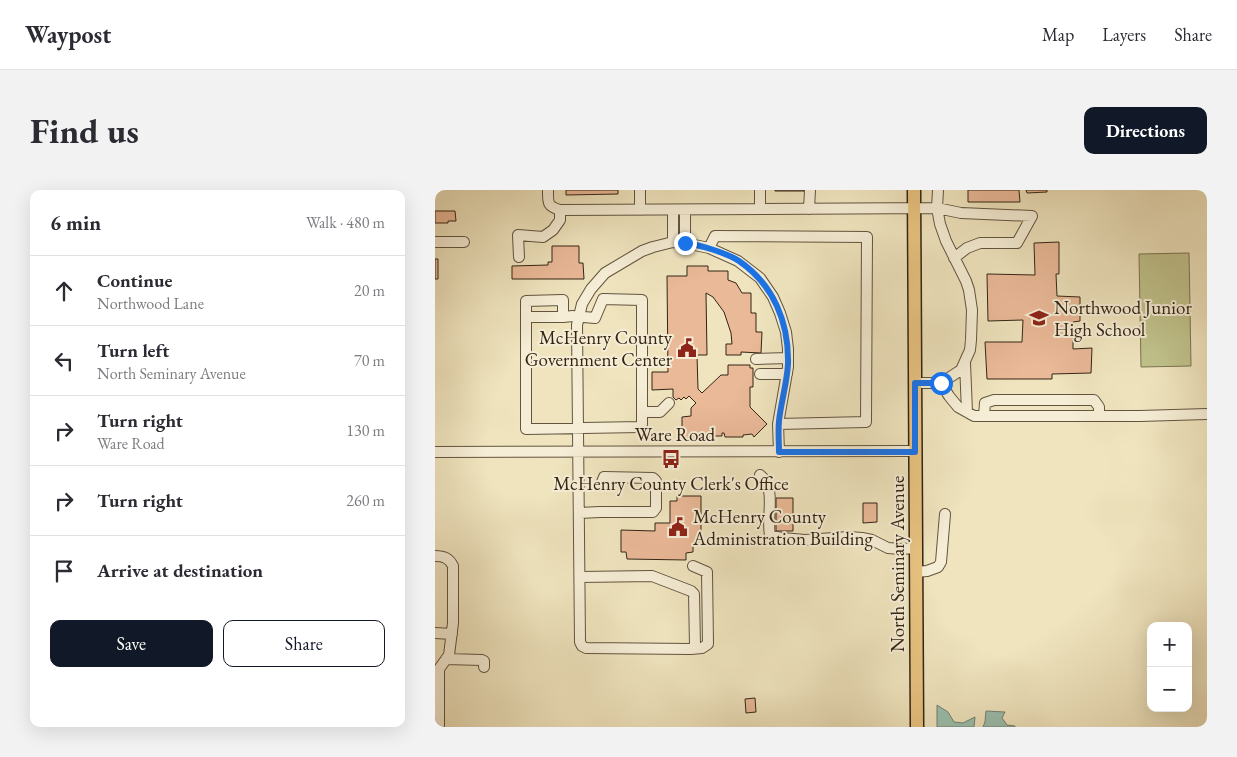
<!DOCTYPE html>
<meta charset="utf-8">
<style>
:root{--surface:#fff;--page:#f2f2f3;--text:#2b2b33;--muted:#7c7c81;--line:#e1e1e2;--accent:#111827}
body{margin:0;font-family:"EB Garamond",serif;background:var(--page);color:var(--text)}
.controls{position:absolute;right:15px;bottom:15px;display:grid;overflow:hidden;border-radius:10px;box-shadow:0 5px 20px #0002}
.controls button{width:45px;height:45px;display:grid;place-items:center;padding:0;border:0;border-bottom:1px solid var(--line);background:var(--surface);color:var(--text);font:25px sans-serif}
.stop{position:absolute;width:15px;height:15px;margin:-11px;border:4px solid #1a73e8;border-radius:50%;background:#fff}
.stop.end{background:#1a73e8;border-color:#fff;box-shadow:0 1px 5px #0008}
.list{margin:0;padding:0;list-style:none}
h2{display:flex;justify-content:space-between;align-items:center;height:65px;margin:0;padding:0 20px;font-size:21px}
h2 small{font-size:16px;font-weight:400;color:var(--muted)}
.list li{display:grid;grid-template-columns:32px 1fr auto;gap:15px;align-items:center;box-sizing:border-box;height:70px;padding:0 20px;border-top:1px solid var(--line)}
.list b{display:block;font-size:19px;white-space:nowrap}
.list p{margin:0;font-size:16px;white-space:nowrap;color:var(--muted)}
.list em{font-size:16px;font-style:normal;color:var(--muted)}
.actions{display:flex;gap:10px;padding:15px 20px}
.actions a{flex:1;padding:11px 0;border:1px solid var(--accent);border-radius:10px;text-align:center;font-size:18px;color:var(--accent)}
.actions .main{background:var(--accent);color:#fff}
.icon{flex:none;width:28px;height:28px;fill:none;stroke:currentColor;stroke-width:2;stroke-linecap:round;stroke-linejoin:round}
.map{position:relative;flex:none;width:772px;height:537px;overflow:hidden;border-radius:10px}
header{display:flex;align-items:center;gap:30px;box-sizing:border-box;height:70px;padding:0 25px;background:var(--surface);border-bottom:1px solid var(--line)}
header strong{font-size:24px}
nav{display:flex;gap:28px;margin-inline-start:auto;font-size:18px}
.intro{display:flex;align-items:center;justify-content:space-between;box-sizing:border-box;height:120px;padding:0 30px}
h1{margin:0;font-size:35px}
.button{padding:12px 22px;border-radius:10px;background:var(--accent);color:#fff;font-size:18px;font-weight:700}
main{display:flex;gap:30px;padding:0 30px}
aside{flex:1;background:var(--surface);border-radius:10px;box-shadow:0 5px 20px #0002}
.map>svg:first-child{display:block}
</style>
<header>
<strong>Waypost</strong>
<nav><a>Map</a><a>Layers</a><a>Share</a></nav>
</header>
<div class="intro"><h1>Find us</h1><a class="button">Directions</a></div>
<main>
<aside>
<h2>6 min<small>Walk · 480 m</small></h2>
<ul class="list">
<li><svg class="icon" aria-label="ahead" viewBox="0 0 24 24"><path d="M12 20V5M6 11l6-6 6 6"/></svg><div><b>Continue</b><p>Northwood Lane</p></div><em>20 m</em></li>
<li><svg class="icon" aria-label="left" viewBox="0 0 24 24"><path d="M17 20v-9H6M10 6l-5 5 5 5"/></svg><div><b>Turn left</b><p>North Seminary Avenue</p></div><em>70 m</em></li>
<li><svg class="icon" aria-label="right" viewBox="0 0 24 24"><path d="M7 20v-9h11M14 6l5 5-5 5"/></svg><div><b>Turn right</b><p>Ware Road</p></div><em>130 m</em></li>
<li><svg class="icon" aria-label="right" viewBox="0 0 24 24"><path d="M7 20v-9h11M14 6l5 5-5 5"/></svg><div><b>Turn right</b></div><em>260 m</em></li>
<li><svg class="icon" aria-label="arrive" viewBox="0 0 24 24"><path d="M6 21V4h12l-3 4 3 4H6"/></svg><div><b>Arrive at destination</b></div></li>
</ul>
<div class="actions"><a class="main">Save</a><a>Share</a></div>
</aside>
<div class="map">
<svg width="772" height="537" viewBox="0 0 772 537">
<rect width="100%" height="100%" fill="#efe4be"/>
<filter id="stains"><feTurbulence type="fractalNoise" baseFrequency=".004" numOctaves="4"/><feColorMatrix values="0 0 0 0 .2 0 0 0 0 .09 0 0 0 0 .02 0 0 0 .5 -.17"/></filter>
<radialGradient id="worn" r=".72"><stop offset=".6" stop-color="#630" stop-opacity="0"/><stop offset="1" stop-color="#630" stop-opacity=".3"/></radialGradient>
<!-- green -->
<path fill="#c0c28c" stroke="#7a7350" d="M754,63L756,176L706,177L704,64Z"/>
<!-- water -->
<path fill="#9abfae" stroke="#718171" d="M502,515L513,522L519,532L528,533L540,527L539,537H502Z
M551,521L570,522L567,528L572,535L580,536V537H548L550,532Z"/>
<!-- building -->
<path fill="#eab998" stroke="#332415" d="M131,0H183V4L131,5Z
M340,0H369V1H340Z
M533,0H584L585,12H533Z
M591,0H612V2L592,3Z
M0,21H20L21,31H13V33H0Z
M624,52V84H621L622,106L645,107V131L638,132V159L657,158L656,183L617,184V189H552L550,152H587L588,130L553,131L552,84L600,85L599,53Z
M117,56H144V73H148L149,89H77V76L113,75V72H117Z
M0,69H3V89H0Z
M252,76H273V81H293V90L301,93L307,103H316V123H321V142H327L326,163L306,162V165H291V154H297L296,143L289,122L278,107L271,103L272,165H262L263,199L267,203L286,185H293V175H315V178H318V197H315V217L332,234L319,247L317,244L308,245V247H290L289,243H287V246H268V249H250L249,245L247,246V227L256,226V218L261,213L254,206L251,209L249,207L246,210L244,208L241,210L238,207V199L217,200V182H233L232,86H252Z
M242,306H266V355H258V362L251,363V370L192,369L191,362H186V340L220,341V333H235V311H242Z
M341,308H358V341H341Z
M428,313H442V332L428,333Z
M320,508L321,522L311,523L310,509Z"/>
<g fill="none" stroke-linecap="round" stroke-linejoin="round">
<!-- minor casing -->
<g stroke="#62543f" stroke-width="12">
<path id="minor" d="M113,0C113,13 112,16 125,20L502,18L526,23L597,26L582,53H545L532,58L519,68
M325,19V0
M374,19L375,0
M205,20V0
M238,20V52
M250,20V53
M0,52H29
M274,58L280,46L432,47L431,232L343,234
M84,67L83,45L108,47L118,40L125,30V20
M91,127H128
M143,128L138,126L128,127V110L91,111V239L205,237L207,234V110L168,109L160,128L149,127L144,125
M321,169L353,168
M530,173L532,222
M325,184H352
M480,193H506L526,180L535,160L536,150L537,120L534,100L531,91L511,51L505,34L502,18L503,0
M506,193L514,206L523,217L539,226H705L772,224
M207,222H225L234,213
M549,226L550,213L559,210H659L664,217V226
M0,262L480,261
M325,285C342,298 331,326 335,345L347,348L370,350L414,347L427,348L437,350L453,358L466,359L481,358
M144,323L165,322H218L221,318V291L218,288L169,287L167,292
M0,366C9,366 14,368 18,376V433L14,465L4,479V537
M481,382L492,381L503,377L506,372L510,324
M145,387L217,386L256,401L259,404L260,456L256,459L151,458L147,456L145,452L142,135L147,114L156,99L170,83L207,61L218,57L238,52L250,53L274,58L303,71L325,88L338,107L345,123L351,142L353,159V177L343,234L344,262
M0,443L17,444
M256,459L267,458L273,454L272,382L258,376
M11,469L47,470L49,471V477"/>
</g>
<!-- major casing -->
<g stroke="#332415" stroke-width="15">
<path id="major" d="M479,0L482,537"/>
</g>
<!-- minor -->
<use href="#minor" stroke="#f5edd5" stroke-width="10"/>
<!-- major -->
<use href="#major" stroke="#e8c27f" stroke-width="12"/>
</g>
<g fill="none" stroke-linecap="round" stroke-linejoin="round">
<!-- route -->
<path stroke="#1a73e8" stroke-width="6" d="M250,53C265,55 292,63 304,71C339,95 354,133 353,174C352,193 346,212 344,231C343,241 344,252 344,262H480V193H506"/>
</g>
<!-- icons -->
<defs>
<g id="school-bare" transform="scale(1.5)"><path d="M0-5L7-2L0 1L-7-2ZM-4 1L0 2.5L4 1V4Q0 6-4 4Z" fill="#8f2418" stroke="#f5edd5" stroke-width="2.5" paint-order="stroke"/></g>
<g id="civic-bare" transform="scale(1.5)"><path d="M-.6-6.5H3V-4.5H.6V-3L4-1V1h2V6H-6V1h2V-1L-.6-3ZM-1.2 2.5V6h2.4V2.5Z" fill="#8f2418" stroke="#f5edd5" stroke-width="2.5" paint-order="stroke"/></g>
<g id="bus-bare" transform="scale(1.5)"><path d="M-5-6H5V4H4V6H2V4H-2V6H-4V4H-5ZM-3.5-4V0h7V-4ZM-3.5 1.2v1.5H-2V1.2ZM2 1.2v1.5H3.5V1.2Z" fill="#8f2418" stroke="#f5edd5" stroke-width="2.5" paint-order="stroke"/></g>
</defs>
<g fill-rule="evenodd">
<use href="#school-bare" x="604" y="128"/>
<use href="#civic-bare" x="252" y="158"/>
<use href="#bus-bare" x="236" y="269"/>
<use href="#civic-bare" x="243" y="337"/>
</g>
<g text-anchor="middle" stroke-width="4" stroke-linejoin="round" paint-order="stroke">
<!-- poi labels -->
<g font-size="19" fill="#332415" stroke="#f5edd5" text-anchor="start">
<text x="619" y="124">Northwood Junior<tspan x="619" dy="22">High School</tspan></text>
<text x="237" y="154" text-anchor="end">McHenry County<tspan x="237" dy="22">Government Center</tspan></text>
<text x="236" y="300" text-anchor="middle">McHenry County Clerk's Office</text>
<text x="258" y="333">McHenry County<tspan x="258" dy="22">Administration Building</tspan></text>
</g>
<!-- street labels -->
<g font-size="19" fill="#332415" stroke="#f5edd5">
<text x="240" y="251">Ware Road</text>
<text transform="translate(462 374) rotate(-90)" y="7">North Seminary Avenue</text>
</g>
</g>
<rect width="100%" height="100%" filter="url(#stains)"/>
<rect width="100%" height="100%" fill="url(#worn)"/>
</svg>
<div class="controls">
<button>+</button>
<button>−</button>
</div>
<div class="stop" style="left:506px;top:193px"></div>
<div class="stop end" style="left:250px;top:53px"></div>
</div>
</main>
